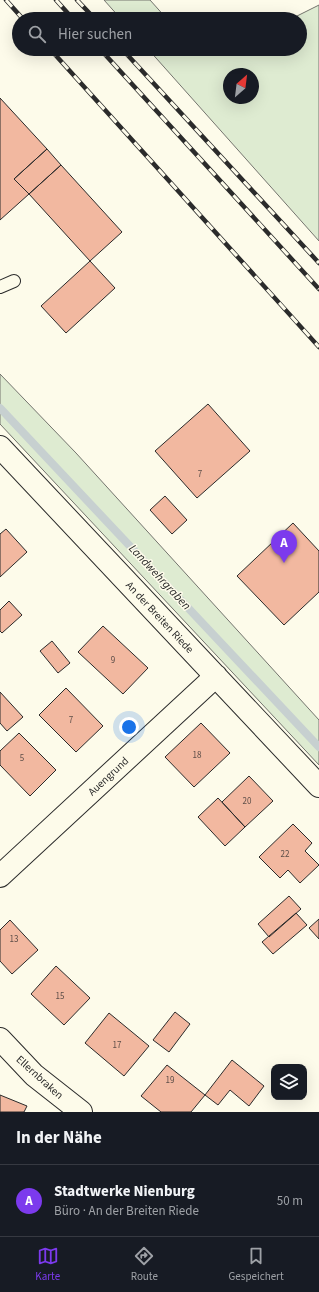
<!DOCTYPE html>
<html lang="de">
<meta charset="utf-8">
<style>
:root{--surface:#171b24;--page:#20242c;--text:#f1f3f6;--muted:#9ea1a6;--line:#363941;--accent:#7c3aed}
body{margin:0;font-family:"Source Sans 3",sans-serif;background:var(--page);color:var(--text)}
.controls{position:absolute;right:12px;bottom:12px;display:grid;overflow:hidden;border-radius:8px;box-shadow:0 4px 16px #0002}
.controls button{width:36px;height:36px;display:grid;place-items:center;padding:0;border:0;border-bottom:1px solid var(--line);background:var(--surface);color:var(--text);font:20px sans-serif}
.compass{position:absolute;left:223px;top:68px;width:36px;height:36px;border-radius:50%;background:var(--surface);box-shadow:0 4px 16px #0002;rotate:28deg}
.you{position:absolute;left:129px;top:727px;width:14px;height:14px;margin:-10px;border:3px solid #fff;border-radius:50%;background:#1a73e8;box-shadow:0 0 0 6px #1a73e833}
.badge{display:grid;place-items:center;width:26px;height:26px;border-radius:50%;background:var(--accent);color:#fff;font-size:13px;font-weight:700}
.pin{position:absolute;translate:-50% -33px;filter:drop-shadow(0 1px 2px #0008)}
.pin::after{content:'';position:absolute;top:21px;width:14px;height:12px;background:inherit;clip-path:polygon(0 0,100% 0,50% 100%)}
.list{margin:0;padding:0;list-style:none}
h2{display:flex;justify-content:space-between;align-items:center;height:52px;margin:0;padding:0 16px;font-size:17px}
h2 small{font-size:13px;font-weight:400;color:var(--muted)}
.list li{display:grid;grid-template-columns:26px 1fr auto;gap:12px;align-items:center;box-sizing:border-box;height:72px;padding:0 16px;border-top:1px solid var(--line)}
.list b{display:block;font-size:15px;white-space:nowrap}
.list p{margin:0;font-size:13px;white-space:nowrap;color:var(--muted)}
.list em{font-size:13px;font-style:normal;color:var(--muted)}
.icon{flex:none;width:22px;height:22px;fill:none;stroke:currentColor;stroke-width:2;stroke-linecap:round;stroke-linejoin:round}
.map{position:relative;flex:none;width:319px;height:1112px;overflow:hidden}
.search{position:absolute;background:var(--surface);box-shadow:0 4px 16px #0002;left:12px;right:12px;top:12px;height:44px;display:flex;align-items:center;gap:10px;box-sizing:border-box;padding:0 14px;border-radius:22px;color:var(--muted);font-size:15px}
.sheet{height:124px;background:var(--surface)}
nav{display:flex;justify-content:space-around;align-items:center;box-sizing:border-box;height:56px;border-top:1px solid var(--line);background:var(--surface);font-size:11px;color:var(--muted)}
nav a{display:grid;justify-items:center;gap:2px}
nav .on{color:var(--accent)}
.map>svg:first-child{display:block}
</style>
<div class="map">
<svg width="319" height="1112" viewBox="0 0 319 1112">
<rect width="100%" height="100%" fill="#fdfbea"/>
<!-- grass -->
<path fill="#deebd1" stroke="#74746e" fill-rule="evenodd" d="M104,0H150L167,19H121Z
M319,5V241L148,49H300V19H291ZM229,74H253V98H229Z
M0,374L76,453L319,720V765L0,424Z"/>
<g fill="none" stroke-linecap="round" stroke-linejoin="round">
<!-- stream -->
<path stroke="#c7d0d0" stroke-width="8" d="M0,408L319,747"/>
</g>
<!-- building -->
<path fill="#f2b8a0" stroke="#2b2b2b" d="M0,98L47,149L14,179L29,194L0,220Z
M47,149L61,165L29,194L14,179Z
M61,165L122,232L90,261L29,194Z
M90,261L115,288L66,333L41,306Z
M208,404L250,451L197,498L155,451Z
M165,496L187,520L172,534L150,510Z
M293,523L319,551V592L284,625L237,576Z
M6,529L27,552L0,577V534Z
M9,601L22,615L2,633L0,631V610Z
M103,626L148,668L123,694L78,652Z
M52,641L70,663L58,673L40,651Z
M66,688L103,726L76,752L39,715Z
M0,692L23,717L7,731L0,723Z
M201,723L230,753L194,787L165,757Z
M19,733L56,770L30,796L0,765V751Z
M249,776L273,801L245,827L222,802Z
M218,798L245,827L225,846L198,817Z
M293,824L312,843L305,851L319,865L300,883L288,870L280,878L259,857Z
M289,896L301,909L269,937L258,924Z
M296,913L307,925L273,954L262,942Z
M319,919V939L309,928Z
M10,920L38,950L12,974L0,961V930Z
M56,966L90,998L64,1025L31,994Z
M175,1012L190,1024L169,1052L153,1040Z
M109,1013L149,1046L124,1076L85,1043Z
M232,1060L264,1086L249,1106L230,1090L218,1105L205,1095Z
M167,1065L205,1095L191,1112H161L141,1096Z
M0,1095L27,1106L24,1112H0Z"/>
<g fill="none" stroke-linecap="round" stroke-linejoin="round">
<!-- service casing -->
<g stroke="#2b2b2b" stroke-width="14">
<path id="service" d="M0,287L14,281"/>
</g>
<!-- minor casing -->
<g stroke="#2b2b2b" stroke-width="24">
<path id="minor" d="M0,447L319,786
M0,876L216,676
M0,1039L34,1075L81,1112"/>
</g>
<!-- service -->
<use href="#service" stroke="#fdfbea" stroke-width="12"/>
<!-- minor -->
<use href="#minor" stroke="#fdfbea" stroke-width="22"/>
<!-- rail casing -->
<g stroke="#2b2b2b" stroke-width="4.5">
<path id="rail" d="M6,0L23,19
M56,0L73,19
M77,0L95,19
M50,49L319,347
M100,49L319,289
M122,49L319,263"/>
</g>
<!-- rail -->
<use href="#rail" stroke="#fdfbea" stroke-width="3" stroke-dasharray="9" stroke-linecap="butt"/>
</g>
<g text-anchor="middle" stroke-width="3" stroke-linejoin="round" paint-order="stroke">
<!-- number labels -->
<g font-size="9" fill="#5d4e48">
<text x="200" y="477">7</text>
<text x="113" y="663">9</text>
<text x="71" y="723">7</text>
<text x="197" y="758">18</text>
<text x="22" y="761">5</text>
<text x="247" y="804">20</text>
<text x="285" y="857">22</text>
<text x="14" y="942">13</text>
<text x="60" y="999">15</text>
<text x="117" y="1048">17</text>
<text x="170" y="1083">19</text>
</g>
<!-- street labels -->
<g font-size="11" fill="#2b2b2b" stroke="#fdfbea">
<text transform="translate(160 617) rotate(47)" y="4">An der Breiten Riede</text>
<text transform="translate(108 776) rotate(-43)" y="4">Auengrund</text>
<text transform="translate(40 1077) rotate(42)" y="4">Ellernbraken</text>
</g>
<!-- water labels -->
<g font-size="12" font-style="italic" fill="#2b2b2b" stroke="#fdfbea">
<text transform="translate(160 577) rotate(47)" y="4">Landwehrgraben</text>
</g>
</g>
</svg>
<div class="controls">
<button><svg class="icon" aria-label="layers" viewBox="0 0 24 24"><path d="M12 4l9 5-9 5-9-5zM3 14l9 5 9-5"/></svg></button>
</div>
<svg class="compass" viewBox="-18 -18 36 36"><path d="M0-13l5 13h-10z" fill="#e53935"/><path d="M0 13l5-13h-10z" fill="#9ea1a6"/></svg>
<div class="you"></div>
<div class="pin badge" style="left:284px;top:563px">A</div>
<div class="search"><svg class="icon" aria-label="search" viewBox="0 0 24 24"><circle cx="10" cy="10" r="6"/><path d="M15 15l6 6"/></svg>Hier suchen</div>
</div>
<section class="sheet">
<h2>In der Nähe<small></small></h2>
<ul class="list">
<li><span class="badge">A</span><div><b>Stadtwerke Nienburg</b><p>Büro · An der Breiten Riede</p></div><em>50 m</em></li>
</ul>
</section>
<nav>
<a class="on"><svg class="icon" aria-label="map" viewBox="0 0 24 24"><path d="M3 6l6-2 6 2 6-2v14l-6 2-6-2-6 2zM9 4v14M15 6v14"/></svg>Karte</a>
<a><svg class="icon" aria-label="directions" viewBox="0 0 24 24"><path d="M12 3l9 9-9 9-9-9zM9 14v-3h6M13 9l2 2-2 2"/></svg>Route</a>
<a><svg class="icon" aria-label="saved" viewBox="0 0 24 24"><path d="M7 4h10v16l-5-4-5 4z"/></svg>Gespeichert</a>
</nav>
